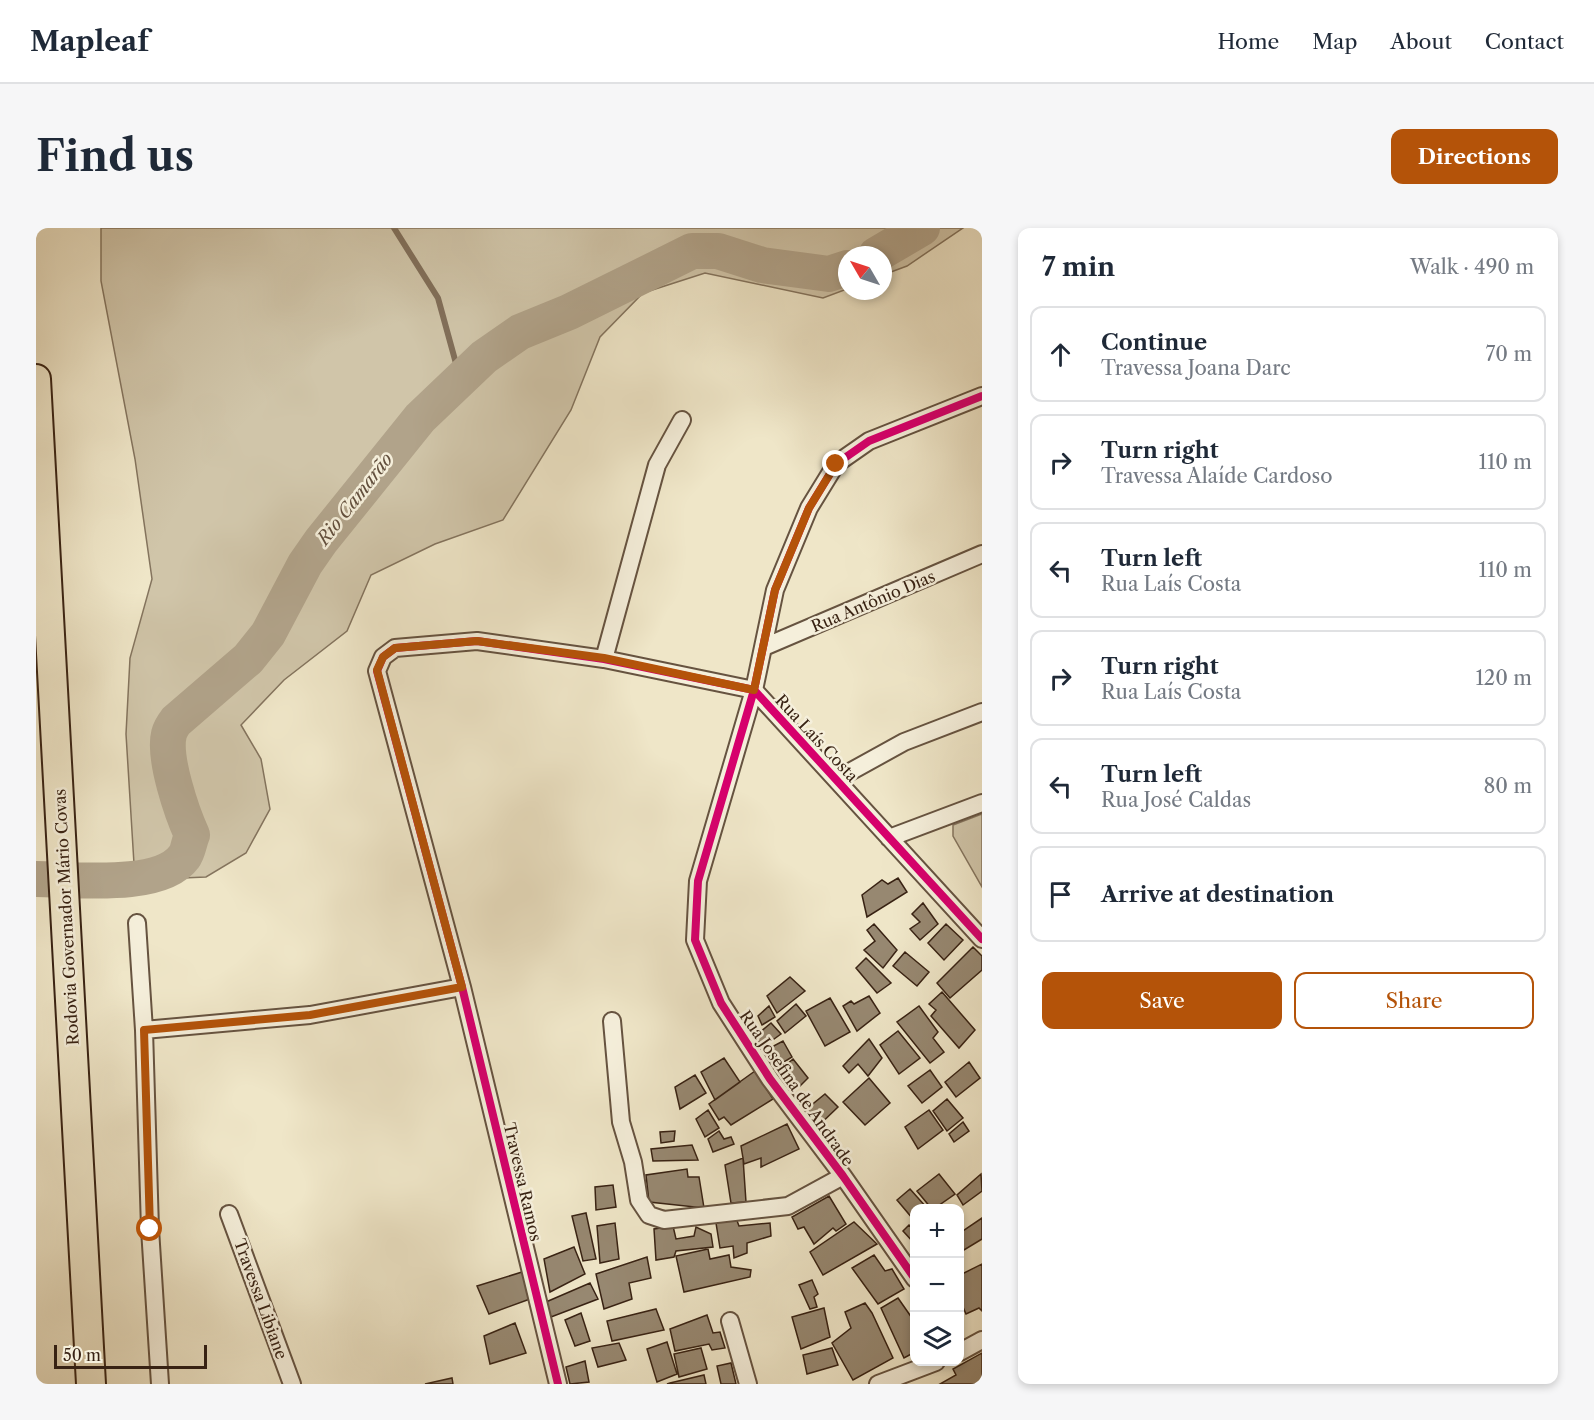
<!DOCTYPE html>
<meta charset="utf-8">
<style>
:root{--surface:#fff;--page:#f6f6f7;--text:#1f2937;--muted:#747a83;--line:#e0e1e3;--accent:#b45309}
body{margin:0;font-family:"Libre Caslon Text",serif;background:var(--page);color:var(--text)}
.controls{position:absolute;right:18px;bottom:18px;display:grid;overflow:hidden;border-radius:12px;box-shadow:0 3px 9px #0003}
.controls button{width:54px;height:54px;display:grid;place-items:center;padding:0;border:0;border-bottom:2px solid var(--line);background:var(--surface);color:var(--text);font:30px sans-serif}
.compass{position:absolute;left:802px;top:18px;width:54px;height:54px;border-radius:50%;background:var(--surface);box-shadow:0 3px 9px #0003;rotate:309deg}
.scale{position:absolute;left:18px;bottom:15px;width:153px;box-sizing:border-box;padding-left:6px;border:3px solid #382213;border-top:0;font-size:16px;line-height:21px;white-space:nowrap;color:#382213;-webkit-text-stroke:4px #f5efdb;paint-order:stroke}
.stop{position:absolute;width:18px;height:18px;margin:-14px;border:4px solid #b45309;border-radius:50%;background:#fff}
.stop.end{background:#b45309;border-color:#fff;box-shadow:0 2px 6px #0008}
.list{margin:0;padding:0;list-style:none}
h2{display:flex;justify-content:space-between;align-items:center;height:78px;margin:0;padding:0 24px;font-size:26px}
h2 small{font-size:20px;font-weight:400;color:var(--muted)}
.list li{display:grid;grid-template-columns:39px 1fr auto;gap:18px;align-items:center;box-sizing:border-box;height:96px;margin:0 12px 12px;padding:0 12px;border:2px solid var(--line);border-radius:12px}
.list b{display:block;font-size:22px;white-space:nowrap}
.list p{margin:0;font-size:20px;white-space:nowrap;color:var(--muted)}
.list em{font-size:20px;font-style:normal;color:var(--muted)}
.actions{display:flex;gap:12px;padding:18px 24px}
.actions a{flex:1;padding:14px 0;border:2px solid var(--accent);border-radius:12px;text-align:center;font-size:21px;color:var(--accent)}
.actions .main{background:var(--accent);color:#fff}
.icon{flex:none;width:33px;height:33px;fill:none;stroke:currentColor;stroke-width:2;stroke-linecap:round;stroke-linejoin:round}
.map{position:relative;flex:none;width:946px;height:1156px;overflow:hidden;border-radius:12px}
header{display:flex;align-items:center;gap:36px;box-sizing:border-box;height:84px;padding:0 30px;background:var(--surface);border-bottom:2px solid var(--line)}
header strong{font-size:28px}
nav{display:flex;gap:33px;margin-inline-start:auto;font-size:21px}
.intro{display:flex;align-items:center;justify-content:space-between;box-sizing:border-box;height:144px;padding:0 36px}
h1{margin:0;font-size:42px}
.button{padding:15px 27px;border-radius:12px;background:var(--accent);color:#fff;font-size:21px;font-weight:700}
main{display:flex;gap:36px;padding:0 36px}
aside{flex:1;background:var(--surface);border-radius:12px;box-shadow:0 3px 9px #0003}
.map>svg:first-child{display:block}
</style>
<header>
<strong>Mapleaf</strong>
<nav><a>Home</a><a>Map</a><a>About</a><a>Contact</a></nav>
</header>
<div class="intro"><h1>Find us</h1><a class="button">Directions</a></div>
<main>
<div class="map">
<svg width="946" height="1156" viewBox="0 0 946 1156">
<rect width="100%" height="100%" fill="#efe6c8"/>
<filter id="stains"><feTurbulence type="fractalNoise" baseFrequency=".00333" numOctaves="4"/><feColorMatrix values="0 0 0 0 .2 0 0 0 0 .09 0 0 0 0 .02 0 0 0 .5 -.17"/></filter>
<radialGradient id="worn" r=".72"><stop offset=".6" stop-color="#630" stop-opacity="0"/><stop offset="1" stop-color="#630" stop-opacity=".3"/></radialGradient>
<!-- green -->
<path fill="#d0c5a9" stroke="#84745e" stroke-width="1.5" d="M65,0H927L871,38L847,47V27H811V61L787,70L669,45L607,65L564,109L535,182L467,292L399,316L335,347L311,403L248,452L205,497L225,531L234,581L210,625L170,649L99,652L90,506L94,430L116,351L99,231L65,53Z
M946,586V659L917,608V597Z"/>
<g fill="none" stroke-linecap="round" stroke-linejoin="round">
<!-- stream -->
<path stroke="#816f5a" stroke-width="6" d="M358,0L402,70L424,150"/>
<!-- river -->
<path stroke="#b1a38a" stroke-width="36" d="M840,27L886,0
M0,651C37,651 124,662 148,629C152,624 153,614 156,607C146,585 127,530 133,506C134,502 137,497 140,493L212,431L232,406L269,336L285,313L384,190L448,129L484,104L533,84L656,23H682L726,37L793,46L811,40"/>
</g>
<!-- building -->
<path fill="#978871" stroke="#382213" stroke-width="1.5" d="M862,650L871,664L831,689L826,667L846,652L852,656Z
M887,675L902,696L884,712L874,701L884,694L876,686Z
M838,696L861,722L847,740L828,722L839,713L831,702Z
M910,696L927,712L908,732L892,715Z
M937,719L946,728V742L914,770L901,755Z
M869,724L893,744L881,758L857,738Z
M830,730L855,755L841,765L820,740Z
M754,749L769,763L741,785L731,768Z
M906,764L939,802L923,820L895,788L900,782L893,776Z
M833,768L844,785L821,803L807,778L815,773L818,776Z
M794,770L814,804L789,818L770,783Z
M760,776L770,788L749,805L741,793Z
M733,778L739,789L726,797L722,788Z
M883,778L902,804L897,810L908,824L894,835L861,794Z
M735,795L745,806L727,819L718,809Z
M862,803L884,830L863,846L844,817Z
M833,811L846,830L832,848L822,836L813,845L807,838Z
M747,813L756,829L740,839L730,822Z
M688,830L704,854L679,872L665,844Z
M757,831L772,850L764,858L755,850L749,852L742,844Z
M933,834L944,850L920,869L909,854Z
M894,842L906,859L886,875L872,858Z
M719,843L737,871L695,897L688,889L683,892L673,876Z
M659,847L670,865L644,881L639,859Z
M833,850L854,875L829,897L807,874Z
M789,866L802,879L779,901L767,884Z
M911,871L927,890L911,903L897,883Z
M672,882L683,900L669,909L660,891Z
M893,882L907,902L882,921L869,899Z
M927,894L933,903L918,914L913,906Z
M751,896L763,921L725,939V930L708,936L705,918Z
M639,903L638,913L625,915L624,904Z
M683,903L688,911L695,909L698,916L677,924L672,911Z
M656,917L662,932L617,933L615,921Z
M707,930L710,974L695,975L689,937Z
M651,941L652,949H663L668,980L613,974L610,947Z
M903,946L919,966L899,980H895L881,963Z
M945,946L946,963L927,977L921,967Z
M577,957L580,979L560,982L559,959Z
M874,961L891,980H879L877,991L861,972Z
M793,968L810,996L800,1003L797,1000L778,1016L768,999L762,1001L756,989Z
M550,985L560,1031L547,1033L536,988Z
M700,990L703,998L734,995L735,1008L711,1015V1025L698,1030L697,1018L684,1020L680,995Z
M946,990V1011L928,1022L924,1016V1005Z
M818,994L841,1016L787,1047L774,1024Z
M579,995L583,1031L564,1035L561,998Z
M873,997L879,1003V1016L867,1003Z
M637,998L640,1011L658,1008L660,999L675,1006L677,1019L640,1023L638,1029L620,1032L618,1001Z
M538,1019L549,1046L514,1064L508,1031Z
M672,1021L674,1031L693,1027L695,1039L715,1042L714,1049L648,1064L640,1028Z
M838,1027L849,1043L856,1041L868,1061L842,1076L816,1040Z
M611,1029L615,1050L593,1055L596,1071L568,1081L560,1046Z
M946,1036V1083L943,1080L930,1086L924,1072V1047Z
M486,1044L494,1071L453,1086L441,1058Z
M776,1052L782,1066L778,1069L781,1079L774,1081L763,1057Z
M554,1055L562,1071L515,1089L510,1074Z
M862,1070L876,1090L879,1089V1124L868,1130L845,1080Z
M829,1075L836,1085L857,1130L817,1152L796,1115L815,1100L809,1084Z
M788,1080L794,1109L765,1121L756,1089Z
M620,1081L628,1102L576,1113L571,1093Z
M545,1085L554,1113L539,1118L529,1092Z
M671,1087L677,1105L684,1104L689,1120L676,1122L673,1116L639,1123L634,1101Z
M479,1095L490,1125L454,1136L448,1108Z
M631,1114L641,1146L621,1154L611,1121Z
M583,1115L590,1132L562,1139L556,1120Z
M665,1120L671,1141L643,1149L638,1126Z
M796,1120L802,1137L771,1146L767,1127Z
M946,1125V1156H904L920,1147L917,1141Z
M549,1133L553,1154L534,1156L530,1139Z
M695,1135L700,1156H685L681,1138Z
M668,1147L670,1156H631L634,1155Z
M416,1150L417,1156H389Z"/>
<g fill="none" stroke-linecap="round" stroke-linejoin="round">
<!-- minor casing -->
<g stroke="#665340" stroke-width="20">
<path id="minor" d="M728,419L946,326
M568,431L621,237L646,192
M801,551L868,514L946,484
M853,610L946,575
M101,695L108,802L114,1001L124,1156
M576,793L585,894L597,934L603,972L613,987L628,992L752,978L807,948
M108,802L274,787L426,759
M193,986L256,1156
M879,1051L807,948L734,851L685,775L659,712L662,653L718,462L739,362L773,280L800,236L833,213L946,168
M694,1093L712,1156
M924,1124L946,1112
M522,1156L426,759L341,443L347,429L359,420L441,413L568,431L718,462L946,711
M842,1156L900,1134"/>
</g>
<!-- motorway casing -->
<g stroke="#382213" stroke-width="32">
<path id="motorway" d="M0,151L55,1156"/>
</g>
<!-- minor -->
<use href="#minor" stroke="#f5efdb" stroke-width="16"/>
<!-- motorway -->
<use href="#motorway" stroke="#efe6c8" stroke-width="28"/>
<!-- cycleway casing -->
<g stroke="#f5efdb" stroke-width="11">
<path id="cycleway" d="M879,1051L807,948L734,851L685,775L659,712L662,653L718,462L739,362L773,280L800,236L833,213L946,168
M522,1156L426,759L341,443L347,429L359,420L441,413L568,431L718,462L946,711"/>
</g>
<!-- cycleway -->
<use href="#cycleway" stroke="#d6006c" stroke-width="8"/>
</g>
<g fill="none" stroke-linecap="round" stroke-linejoin="round">
<!-- route -->
<path stroke="#b45309" stroke-width="8" d="M114,1001L108,802L274,787L426,759L341,442L347,429L359,420L441,413L568,430L718,462L739,362L773,280L800,236"/>
</g>
<g text-anchor="middle" stroke-width="5" stroke-linejoin="round" paint-order="stroke">
<!-- street labels -->
<g font-size="16" fill="#382213" stroke="#f5efdb">
<text transform="translate(837 373) rotate(-23)" y="6">Rua Antônio Dias</text>
<text transform="translate(781 510) rotate(47)" y="6">Rua Laís Costa</text>
<text transform="translate(30 689) rotate(-93)" y="6">Rodovia Governador Mário Covas</text>
<text transform="translate(761 860) rotate(55)" y="6">Rua Josefina de Andrade</text>
<text transform="translate(487 954) rotate(77)" y="6">Travessa Ramos</text>
<text transform="translate(225 1071) rotate(70)" y="6">Travessa Libiane</text>
</g>
<!-- water labels -->
<g font-size="18" font-style="italic" fill="#624f3d" stroke="#f5efdb">
<text transform="translate(319 271) rotate(-52)" y="6">Rio Camarão</text>
</g>
</g>
<rect width="100%" height="100%" filter="url(#stains)"/>
<rect width="100%" height="100%" fill="url(#worn)"/>
</svg>
<div class="controls">
<button>+</button>
<button>−</button>
<button><svg class="icon" aria-label="layers" viewBox="0 0 24 24"><path d="M12 4l9 5-9 5-9-5zM3 14l9 5 9-5"/></svg></button>
</div>
<svg class="compass" viewBox="-18 -18 36 36"><path d="M0-13l5 13h-10z" fill="#e53935"/><path d="M0 13l5-13h-10z" fill="#747a83"/></svg>
<div class="scale">50 m</div>
<div class="stop" style="left:114px;top:1001px"></div>
<div class="stop end" style="left:800px;top:236px"></div>
</div>
<aside>
<h2>7 min<small>Walk · 490 m</small></h2>
<ul class="list">
<li><svg class="icon" aria-label="ahead" viewBox="0 0 24 24"><path d="M12 20V5M6 11l6-6 6 6"/></svg><div><b>Continue</b><p>Travessa Joana Darc</p></div><em>70 m</em></li>
<li><svg class="icon" aria-label="right" viewBox="0 0 24 24"><path d="M7 20v-9h11M14 6l5 5-5 5"/></svg><div><b>Turn right</b><p>Travessa Alaíde Cardoso</p></div><em>110 m</em></li>
<li><svg class="icon" aria-label="left" viewBox="0 0 24 24"><path d="M17 20v-9H6M10 6l-5 5 5 5"/></svg><div><b>Turn left</b><p>Rua Laís Costa</p></div><em>110 m</em></li>
<li><svg class="icon" aria-label="right" viewBox="0 0 24 24"><path d="M7 20v-9h11M14 6l5 5-5 5"/></svg><div><b>Turn right</b><p>Rua Laís Costa</p></div><em>120 m</em></li>
<li><svg class="icon" aria-label="left" viewBox="0 0 24 24"><path d="M17 20v-9H6M10 6l-5 5 5 5"/></svg><div><b>Turn left</b><p>Rua José Caldas</p></div><em>80 m</em></li>
<li><svg class="icon" aria-label="arrive" viewBox="0 0 24 24"><path d="M6 21V4h12l-3 4 3 4H6"/></svg><div><b>Arrive at destination</b></div></li>
</ul>
<div class="actions"><a class="main">Save</a><a>Share</a></div>
</aside>
</main>
